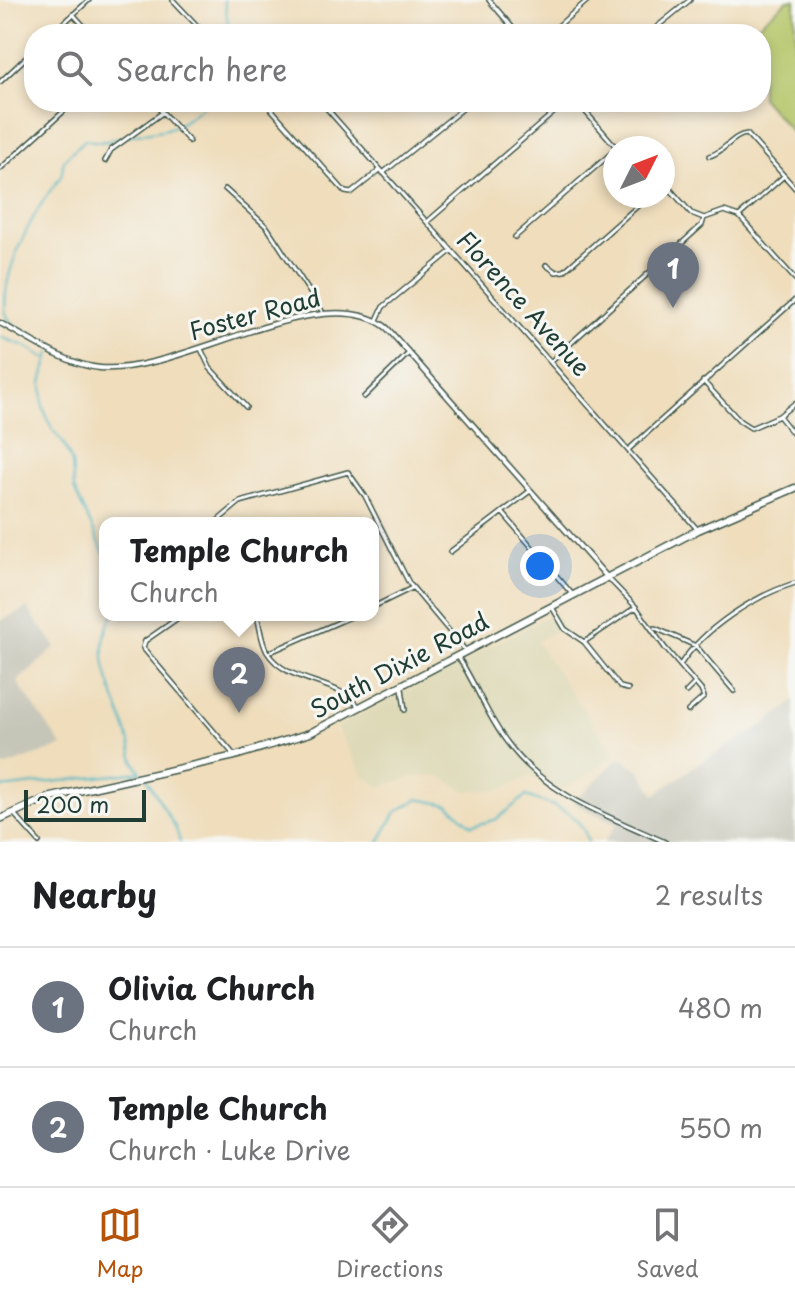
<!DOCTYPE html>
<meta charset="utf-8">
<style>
:root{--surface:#fff;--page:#f2f2f2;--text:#202124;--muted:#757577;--line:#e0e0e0;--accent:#b45309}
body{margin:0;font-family:"Playpen Sans",sans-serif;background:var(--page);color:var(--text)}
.compass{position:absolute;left:603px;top:136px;width:72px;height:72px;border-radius:50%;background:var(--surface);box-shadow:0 4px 12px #0003;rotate:48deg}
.scale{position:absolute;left:24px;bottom:20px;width:122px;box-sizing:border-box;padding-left:8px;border:4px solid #1f3d34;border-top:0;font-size:22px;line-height:28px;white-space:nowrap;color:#1f3d34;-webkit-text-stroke:6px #f6f6f2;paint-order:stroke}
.you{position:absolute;left:540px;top:566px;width:28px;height:28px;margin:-20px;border:6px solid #fff;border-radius:50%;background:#1a73e8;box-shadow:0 0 0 12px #1a73e833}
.badge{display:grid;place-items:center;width:52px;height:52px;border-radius:50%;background:var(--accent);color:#fff;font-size:26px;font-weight:700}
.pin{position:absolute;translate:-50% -66px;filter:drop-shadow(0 2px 4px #0008)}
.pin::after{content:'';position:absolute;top:42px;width:28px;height:24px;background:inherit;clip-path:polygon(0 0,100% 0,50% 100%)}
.popup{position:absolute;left:99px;top:517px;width:280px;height:104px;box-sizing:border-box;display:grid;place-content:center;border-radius:16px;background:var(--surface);filter:drop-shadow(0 2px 6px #0005);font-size:26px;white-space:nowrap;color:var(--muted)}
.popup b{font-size:30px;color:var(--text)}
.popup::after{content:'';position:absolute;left:50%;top:100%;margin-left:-16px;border:16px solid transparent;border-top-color:var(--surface)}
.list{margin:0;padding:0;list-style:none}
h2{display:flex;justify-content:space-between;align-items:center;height:104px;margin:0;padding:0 32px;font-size:34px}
h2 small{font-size:26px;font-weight:400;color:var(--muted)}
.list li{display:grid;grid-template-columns:52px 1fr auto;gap:24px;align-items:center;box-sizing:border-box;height:120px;padding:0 32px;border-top:2px solid var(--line)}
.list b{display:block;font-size:30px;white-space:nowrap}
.list p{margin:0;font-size:26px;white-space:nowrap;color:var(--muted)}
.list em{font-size:26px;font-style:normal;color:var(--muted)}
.icon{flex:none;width:44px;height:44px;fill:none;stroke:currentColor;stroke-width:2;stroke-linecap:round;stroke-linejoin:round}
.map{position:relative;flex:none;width:795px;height:842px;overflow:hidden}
.search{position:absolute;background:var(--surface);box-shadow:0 4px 12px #0003;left:24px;right:24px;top:24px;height:88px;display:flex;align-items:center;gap:20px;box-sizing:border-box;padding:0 28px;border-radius:32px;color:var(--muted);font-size:30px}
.sheet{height:344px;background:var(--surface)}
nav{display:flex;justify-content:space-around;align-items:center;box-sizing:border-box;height:112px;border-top:2px solid var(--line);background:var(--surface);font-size:22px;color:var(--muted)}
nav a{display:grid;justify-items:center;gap:4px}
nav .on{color:var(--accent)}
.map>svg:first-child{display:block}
</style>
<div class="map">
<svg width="795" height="842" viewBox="0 0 795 842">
<rect width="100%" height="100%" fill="#f6f6f2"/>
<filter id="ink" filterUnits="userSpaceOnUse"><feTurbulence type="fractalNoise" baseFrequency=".0125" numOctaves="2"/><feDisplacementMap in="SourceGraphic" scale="16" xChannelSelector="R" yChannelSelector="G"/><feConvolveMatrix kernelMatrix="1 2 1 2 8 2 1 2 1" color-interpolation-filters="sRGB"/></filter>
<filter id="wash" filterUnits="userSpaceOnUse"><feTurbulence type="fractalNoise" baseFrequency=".006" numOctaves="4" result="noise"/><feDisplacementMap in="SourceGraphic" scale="32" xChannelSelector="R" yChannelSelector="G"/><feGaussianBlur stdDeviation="1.8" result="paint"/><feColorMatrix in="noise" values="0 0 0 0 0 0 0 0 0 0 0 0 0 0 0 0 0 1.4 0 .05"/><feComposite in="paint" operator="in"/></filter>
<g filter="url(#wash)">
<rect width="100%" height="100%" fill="#efddbb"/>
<!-- built -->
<path fill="#ded9b7" d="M554,613L563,628L536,641L615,756L562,790L530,776L500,790L466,791L441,777H412L380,787L363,775L336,727Z"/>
<!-- industrial -->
<path fill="#c5c5b8" d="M27,608L56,647L17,682L62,746L0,768V621Z
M795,701V842H604L617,824L573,803L617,760L622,759L639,769L655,795L697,764L765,724Z"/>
<!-- green -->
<path fill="#b5c66a" stroke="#6a824f" stroke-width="2" d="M788,0H795V136L761,97V34H747Z"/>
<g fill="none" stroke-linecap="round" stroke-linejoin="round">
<!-- stream -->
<path stroke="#47b4c2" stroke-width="2" d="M224,0L230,34
M0,337L25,346L49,360
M51,346C37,338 13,330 6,314C0,271 35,209 59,179C64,173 61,168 64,161C68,154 80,145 86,139C102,145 107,140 122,137C165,127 171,137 207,102
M50,353L42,383L43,407L52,429L64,444L72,463L74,489L105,555
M113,615C89,655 117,697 128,735C134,755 129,757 143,775
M147,779L176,829L180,842
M0,788L141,772
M379,842L396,812L418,799L449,805L472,826L497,819L526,796C553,806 581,811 588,842"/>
</g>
</g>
<g filter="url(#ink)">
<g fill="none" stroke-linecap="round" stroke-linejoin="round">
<!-- minor casing -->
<g stroke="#3e5548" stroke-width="6">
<path id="minor" d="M173,0L205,34
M489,0L518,34
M73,14L91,34
M52,34L89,0
M549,34L588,0
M648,34L690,0
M0,82L34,50
M153,102L189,141
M265,102L345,192L351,193L380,170
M321,102L698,530
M577,102L617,148
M709,156C724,153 732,135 747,134L795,188
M105,161L111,150L162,113
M0,169L74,102
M383,173L471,102
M663,181L691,213L704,218
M225,189L267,227L322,311
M739,216L784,176
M704,218L724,211L739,216L795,279
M427,222L566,102
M515,237L615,150
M546,265L556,272L564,271L649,196
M377,320L383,307L451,251
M201,349L210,368L246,407
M550,362L702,225L704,218
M703,381L740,421L751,428L779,416L795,403
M364,397L409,353
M779,416L795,436
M628,450L795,300
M502,512L572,594
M215,523L240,502L348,472L365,496L409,583L465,650
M450,552L530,491
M607,577L636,607L665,648L701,690L704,697L688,711
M373,607L412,588
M552,607L565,629L584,642L620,687L628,689
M169,615L183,618L190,615
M257,615C260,627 261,641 267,652C287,685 338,678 359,707
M178,618L145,641L143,648L235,756
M655,628L696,646L734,691
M584,642L636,607
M268,653L355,615
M458,657C476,684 487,716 507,742C545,795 608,816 665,842
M680,665C704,628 754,596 795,583
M402,688L405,710
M686,692L694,684
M15,815L39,842"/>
</g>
<!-- tertiary casing -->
<g stroke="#3e5548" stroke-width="7">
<path id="tertiary" d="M0,323C30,339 66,365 100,368C180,375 323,277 387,328L607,577"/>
</g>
<!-- primary casing -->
<g stroke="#3e5548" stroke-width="9">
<path id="primary" d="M0,819L47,798L235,756L310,733L698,530L795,488"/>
</g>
<!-- minor -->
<use href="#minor" stroke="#fff" stroke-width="3"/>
<!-- tertiary -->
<use href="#tertiary" stroke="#fff" stroke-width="4"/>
<!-- primary -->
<use href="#primary" stroke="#fff" stroke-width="6"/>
</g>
</g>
<g text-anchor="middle" stroke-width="6" stroke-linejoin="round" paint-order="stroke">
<!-- street labels -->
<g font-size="24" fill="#1f3d34" stroke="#f6f6f2">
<text transform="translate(523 304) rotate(48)" y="8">Florence Avenue</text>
<text transform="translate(255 315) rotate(-15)" y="8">Foster Road</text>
<text transform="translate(400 666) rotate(-28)" y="8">South Dixie Road</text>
</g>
</g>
</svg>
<svg class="compass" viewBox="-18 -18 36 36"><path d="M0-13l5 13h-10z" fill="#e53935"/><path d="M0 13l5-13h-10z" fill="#757577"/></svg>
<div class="scale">200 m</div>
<div class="you"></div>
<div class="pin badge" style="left:673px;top:308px;background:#6b7280">1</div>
<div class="pin badge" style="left:239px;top:713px;background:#6b7280">2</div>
<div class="popup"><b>Temple Church</b>Church</div>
<div class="search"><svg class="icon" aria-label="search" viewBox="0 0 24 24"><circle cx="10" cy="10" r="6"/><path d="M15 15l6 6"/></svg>Search here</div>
</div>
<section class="sheet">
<h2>Nearby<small>2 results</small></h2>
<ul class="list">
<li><span class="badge" style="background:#6b7280">1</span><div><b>Olivia Church</b><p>Church</p></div><em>480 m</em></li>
<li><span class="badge" style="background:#6b7280">2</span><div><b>Temple Church</b><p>Church · Luke Drive</p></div><em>550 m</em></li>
</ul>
</section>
<nav>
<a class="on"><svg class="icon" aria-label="map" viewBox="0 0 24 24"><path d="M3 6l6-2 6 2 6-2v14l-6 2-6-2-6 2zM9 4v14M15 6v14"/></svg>Map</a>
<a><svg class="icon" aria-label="directions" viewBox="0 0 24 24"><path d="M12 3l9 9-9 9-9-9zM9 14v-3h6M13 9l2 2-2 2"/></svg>Directions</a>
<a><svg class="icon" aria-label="saved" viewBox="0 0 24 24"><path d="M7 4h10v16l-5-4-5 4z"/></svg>Saved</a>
</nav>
